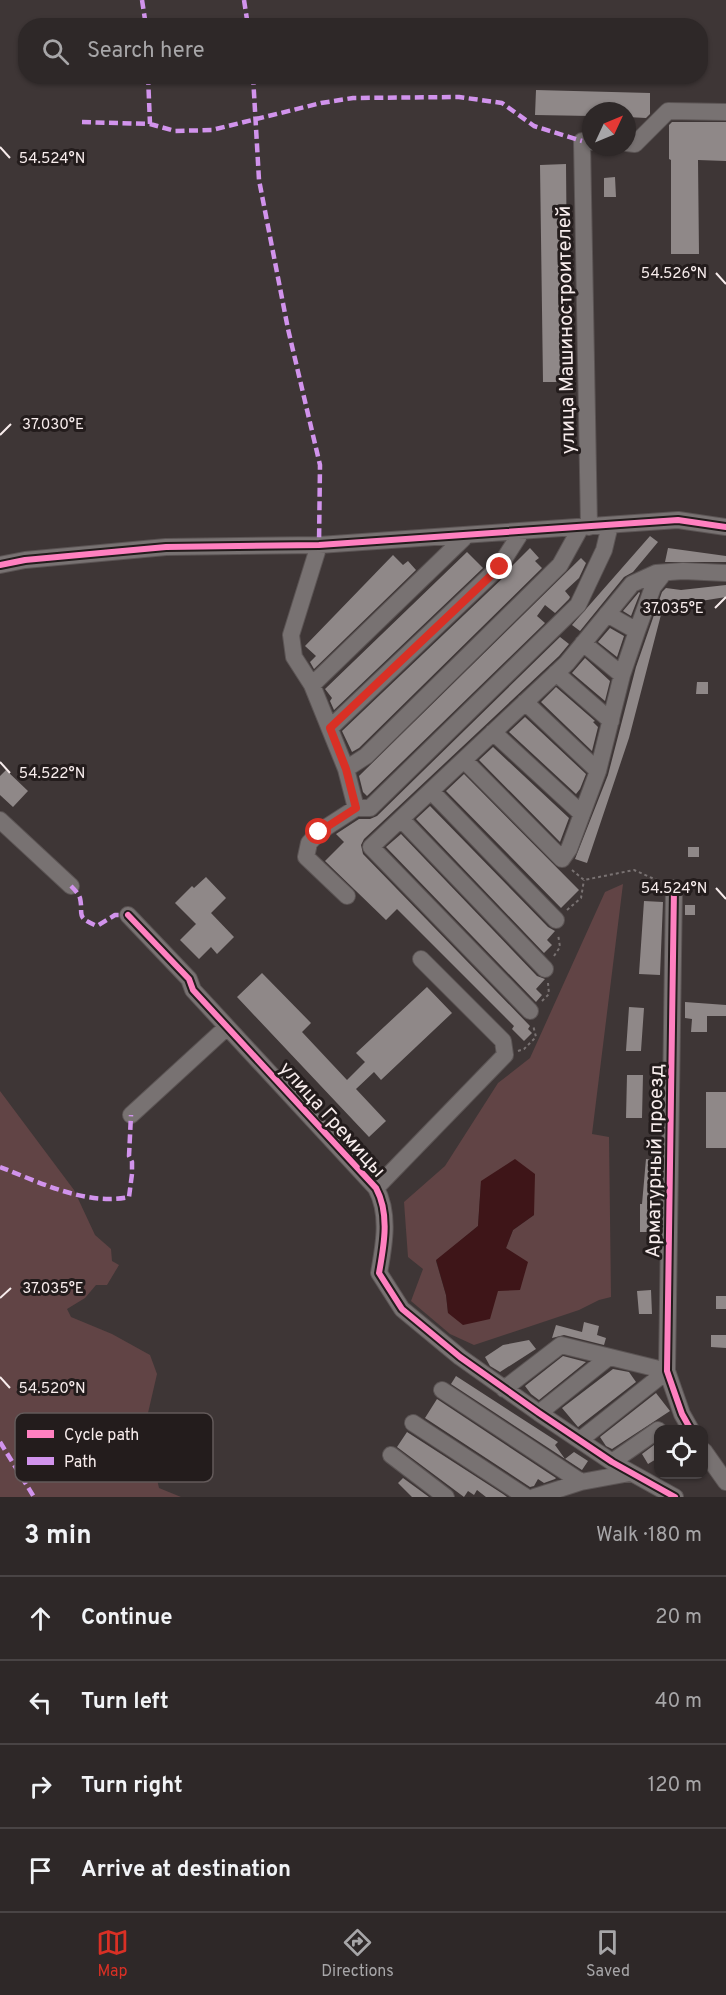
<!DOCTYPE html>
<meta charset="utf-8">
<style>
:root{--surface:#2e2828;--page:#363030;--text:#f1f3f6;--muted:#a7a6a8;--line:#494445;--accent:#d93025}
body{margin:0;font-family:Overpass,sans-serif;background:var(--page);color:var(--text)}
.controls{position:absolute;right:18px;bottom:18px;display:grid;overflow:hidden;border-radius:12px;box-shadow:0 2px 4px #0004}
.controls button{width:54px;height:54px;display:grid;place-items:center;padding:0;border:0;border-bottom:2px solid var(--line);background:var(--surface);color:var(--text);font:30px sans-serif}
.compass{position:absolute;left:582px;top:102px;width:54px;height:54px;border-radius:50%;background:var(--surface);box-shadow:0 2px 4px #0004;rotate:46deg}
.stop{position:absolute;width:18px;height:18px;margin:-14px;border:4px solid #d93025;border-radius:50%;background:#fff}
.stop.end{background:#d93025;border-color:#fff;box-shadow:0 2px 6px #0008}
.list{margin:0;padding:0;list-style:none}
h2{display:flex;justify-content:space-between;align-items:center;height:78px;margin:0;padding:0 24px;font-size:26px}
h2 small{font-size:20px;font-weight:400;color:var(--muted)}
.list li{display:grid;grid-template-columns:39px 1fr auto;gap:18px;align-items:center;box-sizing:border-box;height:84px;padding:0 24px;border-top:2px solid var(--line)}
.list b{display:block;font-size:22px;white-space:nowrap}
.list em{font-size:20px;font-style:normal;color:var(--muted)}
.icon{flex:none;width:33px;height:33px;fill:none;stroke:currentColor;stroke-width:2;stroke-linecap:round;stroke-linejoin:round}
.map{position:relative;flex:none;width:726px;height:1497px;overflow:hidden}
.search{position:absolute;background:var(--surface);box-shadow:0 2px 4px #0004;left:18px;right:18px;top:18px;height:66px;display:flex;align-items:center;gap:15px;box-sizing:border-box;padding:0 21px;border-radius:24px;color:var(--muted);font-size:22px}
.sheet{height:414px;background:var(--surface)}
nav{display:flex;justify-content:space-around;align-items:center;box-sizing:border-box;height:84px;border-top:2px solid var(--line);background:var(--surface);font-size:16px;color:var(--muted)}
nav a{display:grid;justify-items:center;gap:3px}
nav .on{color:var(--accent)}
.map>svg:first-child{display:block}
</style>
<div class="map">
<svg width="726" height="1497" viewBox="0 0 726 1497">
<rect width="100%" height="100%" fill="#3e3636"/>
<!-- green -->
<path fill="#614445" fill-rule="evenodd" d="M623,884L592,1134L609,1137L611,1297L599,1300L579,1310L474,1345L450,1334L411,1301L423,1269L408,1257L404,1202L445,1166L498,1083L530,1058L605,892ZM481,1181L534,1215L513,1230L506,1248L448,1313L446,1295L436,1261L478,1226Z
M0,1091L74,1190L95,1235L111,1249L112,1261L119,1265L107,1285H96L85,1298L67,1309L71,1317L112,1334L150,1355L157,1374L145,1426L159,1488L181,1497H0Z"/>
<!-- water -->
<path fill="#3e1518" d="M515,1159L535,1174L534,1215L513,1230L506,1248L528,1262L520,1290L498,1291L490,1319L463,1325L448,1313L446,1295L436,1260L478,1226L481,1181Z"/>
<!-- building -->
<path fill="#8f8888" d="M536,90L650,93V114L646,118L627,117V111H591V116L535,115Z
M672,122H726V161L698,160L699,254H671V160L669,159V125Z
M566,164L568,382H543L540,165Z
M615,177L616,197H604V178Z
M650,536L658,542L633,572L624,577L580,631L572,625Z
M530,548L539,558L535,561L542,568L359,748L352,752L342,731L506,575L513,565Z
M668,548L726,556V562H665Z
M467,552L483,568L334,710L330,701L332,698L325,689Z
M393,555L403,565L408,561L416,570L314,669L310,662L316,656L305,646Z
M581,558L586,563L579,578L565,591L570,597L569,599L555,613L545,605L537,616L545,623L367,796L363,792L359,776Z
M726,585V597L663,607L629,738L587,863L575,859L608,775L636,667L662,592L666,588L681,590Z
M639,592L640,593L631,616L623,611Z
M610,628L624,636L617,657L598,642Z
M560,637L569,644L559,656L364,839L361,845L363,854L530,1026L528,1029L532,1033L524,1041L512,1029L514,1026L397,909L386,920L325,861L344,842L336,834L359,819H370L377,816Z
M585,658L610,681L605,701L572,673Z
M697,682H708V694H696Z
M556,687L595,721L593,722L598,727L592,751L541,702Z
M525,717L586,774L580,789L576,794L509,732Z
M493,747L569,818L560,842L479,760Z
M6,770L28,791L13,807L0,795V776Z
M464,774L579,890L561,908L446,791Z
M430,806L548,927L555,931L547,940L552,945L544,953L416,819Z
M401,834L537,976L545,979L536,989L542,995L536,1002L386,847Z
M688,847H699V857H688Z
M206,877L226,898L211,913L234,937L217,954L211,947L199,959L180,940L196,924L175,903L192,886L194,888Z
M644,901L663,902L660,975L639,974Z
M685,905H695V915H685Z
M262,973L311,1023L302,1032L347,1080L365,1062L356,1053L427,987L452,1013L381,1080L374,1072L356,1089L386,1121L369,1137L237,997Z
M685,1002L726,1005V1016H707V1032H691L692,1019L685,1018Z
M629,1007L644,1008L641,1051H626Z
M627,1075H643L642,1118H626Z
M706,1092H726V1148H706Z
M646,1159L660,1160L657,1190H654L655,1232H640V1204H642Z
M651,1290L652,1314H639L637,1291Z
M716,1296H726V1309H716Z
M584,1322L599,1326L597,1335L606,1338L604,1345L564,1335L552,1338L556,1325L582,1332Z
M711,1335H726V1348L711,1347Z
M529,1340L536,1349L500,1372L490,1366L485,1357L503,1345Z
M563,1356L586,1362L539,1400L531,1394L525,1386Z
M613,1369L629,1372L636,1382L578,1427L562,1408Z
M456,1376L558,1442L555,1445L565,1459L574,1452L588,1461L582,1470L451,1384Z
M656,1393L670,1411L612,1449L606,1446L600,1437Z
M437,1399L556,1478L555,1479L544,1483L538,1479L534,1486L530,1487L425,1418Z
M407,1432L503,1494L507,1497H486L477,1490L474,1495L468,1491L464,1497L397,1447Z
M658,1442V1458L648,1464L642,1454Z
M403,1478L429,1497H412L398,1483Z"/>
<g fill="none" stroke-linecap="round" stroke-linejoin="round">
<!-- minor casing -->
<g stroke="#5b5454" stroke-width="18">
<path id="minor" d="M627,143L635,144L668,111L726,112
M589,527L582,141L591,142
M319,545L291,635L294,657L312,685L346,769L356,808
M0,565L25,560L166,547L319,545L678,520L726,527
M607,614L637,631
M583,643L622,675
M556,673L611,721
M312,685L467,535
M525,702L598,771
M330,728L499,567L522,531
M493,732L582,814
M464,760L562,859L569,849L598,771L622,675L637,631L653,587L664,573
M346,769L366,756L560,565L581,527
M431,791L556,920
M401,819L545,969
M0,820L71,886
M674,888L667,1371L682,1414L691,1430
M347,896L306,857L309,843L319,832L356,808H370L578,605L604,550L610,525
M128,915L189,979L193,990L376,1188C390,1214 384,1245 379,1273L402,1309L460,1357L539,1413L612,1462L675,1497
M530,1011L371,847L567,663L632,584L656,573L683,571L726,573
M131,1115L227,1027
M376,1188L505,1055L503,1041L421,959
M504,1389L561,1345L667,1371
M442,1390L581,1482
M539,1413L609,1357
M413,1423L526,1497
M580,1440L667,1371
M704,1451L726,1482
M391,1455L446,1497
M612,1462L658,1430
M534,1497L581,1482L630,1473"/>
</g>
<!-- path -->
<path stroke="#797272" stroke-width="2" stroke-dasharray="3 3" stroke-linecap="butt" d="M572,870L584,880L634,870L661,882
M567,910L581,898L584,880
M554,956L560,947L558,934
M542,1001L549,994L548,983
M518,1051L524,1049L536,1037L533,1025"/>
<!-- minor -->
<use href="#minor" stroke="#787272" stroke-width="16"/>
<!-- quiet -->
<path stroke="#d193ec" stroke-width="4.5" stroke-dasharray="9 4.5" stroke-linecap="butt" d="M142,0L146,26
M244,0L248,26
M148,76L150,124
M253,76L259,180L288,329L320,465L319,545
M82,122L150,124L175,131L212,130L321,103L353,98L459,97L502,103L534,126L582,141
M71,886C74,889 78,893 80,898C84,916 74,916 97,926L115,915H128
M0,1167C39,1182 86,1206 129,1197L132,1174V1162L129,1156L131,1115
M0,1442L34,1497"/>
<!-- cycleway casing -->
<g stroke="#231c1c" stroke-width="10">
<path id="cycleway" d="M0,565L25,560L166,547L319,545L678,520L726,527
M674,888L667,1371L682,1414L691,1430
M128,915L189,979L193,990L376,1188C390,1214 384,1245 379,1273L402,1309L460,1357L539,1413L612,1462L675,1497"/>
</g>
<!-- cycleway -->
<use href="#cycleway" stroke="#ff80c0" stroke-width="6"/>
</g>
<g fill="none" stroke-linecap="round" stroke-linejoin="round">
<!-- route -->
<path stroke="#d93025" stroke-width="8" d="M319,832L356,808L346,769L330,728L500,567"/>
</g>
<!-- ticks -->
<path fill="none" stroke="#f7ecec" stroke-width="2" d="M0,147L10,158M716,273L726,284M0,435L11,424M715,608L726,597M0,762L10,773M716,888L726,899M0,1298L11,1288M0,1377L10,1388"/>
<g text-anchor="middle" stroke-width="6" stroke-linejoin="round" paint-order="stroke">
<!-- street labels -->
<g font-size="20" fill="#f7ecec" stroke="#231c1c">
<text transform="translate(565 330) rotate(-91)" y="7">улица Машиностроителей</text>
<text transform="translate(333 1119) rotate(48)" y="7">улица Гремицы</text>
<text transform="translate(654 1161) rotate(-89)" y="7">Арматурный проезд</text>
</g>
</g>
<!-- legend -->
<rect x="15" y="1413" width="198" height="69" rx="9" fill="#231c1c" stroke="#635a5a" stroke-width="1.5"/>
<rect x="27" y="1430" width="27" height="8" fill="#ff80c0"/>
<rect x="27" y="1457" width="27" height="8" fill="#d193ec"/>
<g font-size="16" fill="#f7ecec">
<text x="64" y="1440">Cycle path</text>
<text x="64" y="1467">Path</text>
</g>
<g font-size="15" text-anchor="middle" fill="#f7ecec" stroke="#231c1c" stroke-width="6" stroke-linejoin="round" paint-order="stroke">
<text x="52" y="163">54.524°N</text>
<text x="674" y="278">54.526°N</text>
<text x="53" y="429">37.030°E</text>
<text x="673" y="613">37.035°E</text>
<text x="52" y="778">54.522°N</text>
<text x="674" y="893">54.524°N</text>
<text x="53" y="1293">37.035°E</text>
<text x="52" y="1393">54.520°N</text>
</g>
</svg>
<div class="controls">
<button><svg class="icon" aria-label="locate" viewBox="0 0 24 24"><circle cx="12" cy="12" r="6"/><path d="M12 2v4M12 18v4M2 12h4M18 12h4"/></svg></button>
</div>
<svg class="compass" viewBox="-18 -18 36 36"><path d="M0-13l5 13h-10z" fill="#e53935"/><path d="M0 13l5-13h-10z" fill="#a7a6a8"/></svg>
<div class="stop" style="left:319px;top:832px"></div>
<div class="stop end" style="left:500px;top:567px"></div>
<div class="search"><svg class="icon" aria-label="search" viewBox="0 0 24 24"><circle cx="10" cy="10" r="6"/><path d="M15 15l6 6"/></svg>Search here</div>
</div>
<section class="sheet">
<h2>3 min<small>Walk · 180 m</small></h2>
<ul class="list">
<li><svg class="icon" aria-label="ahead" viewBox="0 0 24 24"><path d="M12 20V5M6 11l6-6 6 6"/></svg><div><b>Continue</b></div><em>20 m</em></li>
<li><svg class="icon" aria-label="left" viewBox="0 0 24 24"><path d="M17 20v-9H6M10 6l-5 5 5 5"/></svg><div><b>Turn left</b></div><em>40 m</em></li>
<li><svg class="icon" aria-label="right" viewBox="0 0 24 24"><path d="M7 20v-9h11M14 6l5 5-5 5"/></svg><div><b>Turn right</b></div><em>120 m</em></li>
<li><svg class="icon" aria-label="arrive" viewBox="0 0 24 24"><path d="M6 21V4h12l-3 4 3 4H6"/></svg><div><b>Arrive at destination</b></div></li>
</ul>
</section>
<nav>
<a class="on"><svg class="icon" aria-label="map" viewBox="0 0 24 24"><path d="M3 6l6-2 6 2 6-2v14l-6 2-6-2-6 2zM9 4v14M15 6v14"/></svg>Map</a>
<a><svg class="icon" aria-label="directions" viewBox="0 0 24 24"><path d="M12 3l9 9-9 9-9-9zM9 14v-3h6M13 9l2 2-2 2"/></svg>Directions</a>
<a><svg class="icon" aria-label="saved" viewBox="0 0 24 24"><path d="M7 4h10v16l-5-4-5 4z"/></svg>Saved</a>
</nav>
